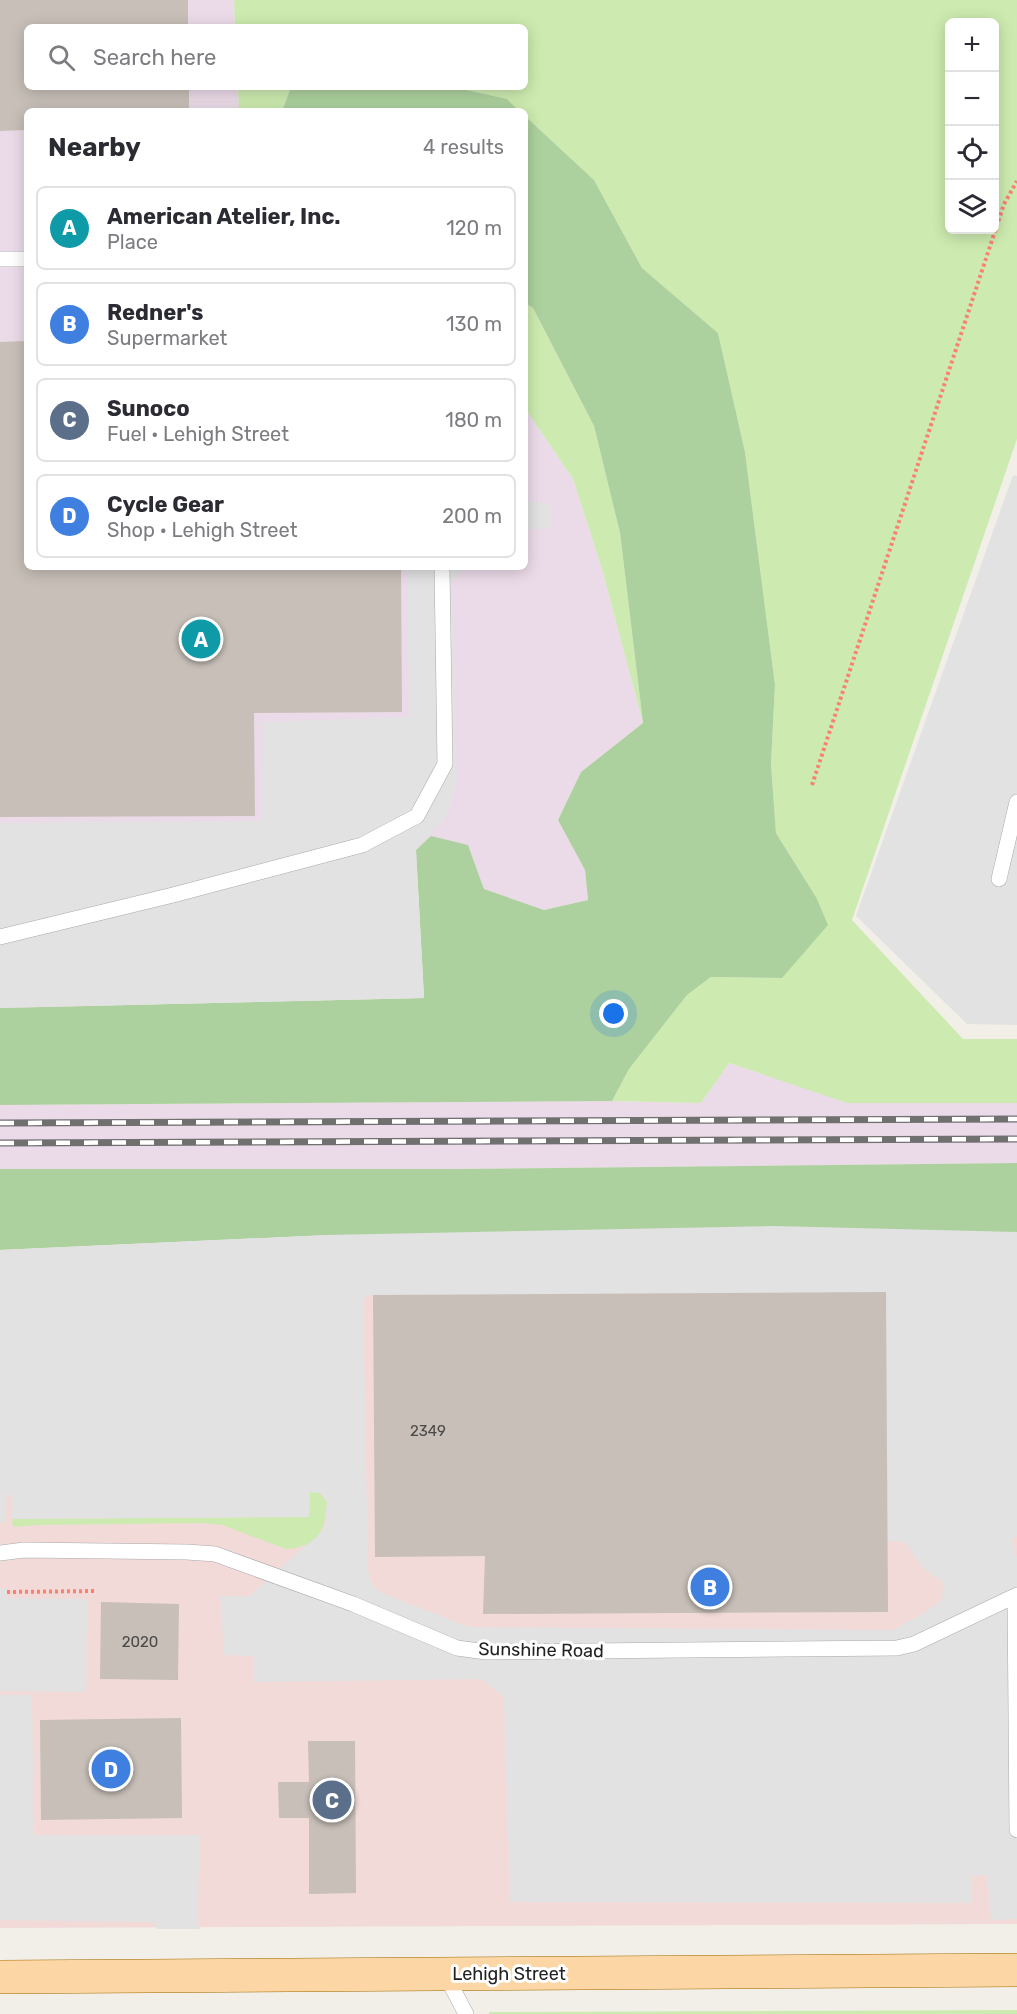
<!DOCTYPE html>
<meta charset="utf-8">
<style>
:root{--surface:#fff;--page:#f2f2f3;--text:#2b2b33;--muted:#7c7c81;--line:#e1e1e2;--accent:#ea580c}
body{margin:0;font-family:Rubik,sans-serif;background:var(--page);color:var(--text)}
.controls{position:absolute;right:18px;top:18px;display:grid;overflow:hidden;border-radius:9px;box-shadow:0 3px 15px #0003}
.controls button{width:54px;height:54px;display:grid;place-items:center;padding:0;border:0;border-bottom:2px solid var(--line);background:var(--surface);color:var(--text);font:30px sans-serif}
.you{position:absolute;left:614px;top:1014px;width:21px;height:21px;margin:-15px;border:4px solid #fff;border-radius:50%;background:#1a73e8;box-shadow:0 0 0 9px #1a73e833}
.badge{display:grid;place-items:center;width:39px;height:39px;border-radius:50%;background:var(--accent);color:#fff;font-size:20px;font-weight:700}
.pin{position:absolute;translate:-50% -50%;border:3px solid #fff;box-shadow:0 2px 6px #0006}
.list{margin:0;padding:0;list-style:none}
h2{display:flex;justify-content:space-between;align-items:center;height:78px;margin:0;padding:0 24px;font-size:26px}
h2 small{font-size:20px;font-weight:400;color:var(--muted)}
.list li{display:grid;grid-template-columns:39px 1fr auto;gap:18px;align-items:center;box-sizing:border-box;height:84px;margin:0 12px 12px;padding:0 12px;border:2px solid var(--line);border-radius:9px}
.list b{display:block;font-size:22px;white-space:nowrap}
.list p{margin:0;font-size:20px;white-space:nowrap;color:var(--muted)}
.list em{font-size:20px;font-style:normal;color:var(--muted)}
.icon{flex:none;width:33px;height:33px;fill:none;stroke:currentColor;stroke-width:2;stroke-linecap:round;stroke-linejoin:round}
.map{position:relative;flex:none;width:1017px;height:2014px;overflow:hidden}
.search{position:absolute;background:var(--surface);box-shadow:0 3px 15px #0003;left:24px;top:24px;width:504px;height:66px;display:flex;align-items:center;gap:15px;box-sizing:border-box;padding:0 21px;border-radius:9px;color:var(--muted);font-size:22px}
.panel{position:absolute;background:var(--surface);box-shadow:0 3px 15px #0003;left:24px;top:108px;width:504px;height:462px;border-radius:9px}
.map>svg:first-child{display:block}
</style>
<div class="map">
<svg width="1017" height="2014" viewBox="0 0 1017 2014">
<rect width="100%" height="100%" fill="#f2efe9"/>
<!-- commercial -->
<path fill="#f2dad9" d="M1017,1229V1924L0,1928V1250Z"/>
<!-- industrial -->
<path fill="#ebdbe8" d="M0,0H234L235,27H27V87H238L239,111H27V567H525V408L573,479L602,569L643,723L581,772L558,820L585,870L588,900L544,910L484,889L468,845L0,1033Z
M729,1063L848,1103H1017V1163L459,1169H0V1105L612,1101L701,1103Z"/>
<!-- grass -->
<path fill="#cdebb0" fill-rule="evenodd" d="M234,0H1017V439L852,920L963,1039H1017V1103H847L729,1063L701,1103L612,1101L629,1069L687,995L711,977L782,978L816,897L776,833L771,764L775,685L745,452L718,333L642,268L594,180L525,116V111H519L506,99L453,87H525V27H235ZM950,22H994V230H950Z
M238,87H291L282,111H239Z
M525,303L533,308L594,426L620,533L643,723L602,569L573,479L525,408Z
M310,1491L320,1493L327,1502C325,1531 319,1547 286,1549L222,1525L202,1523L38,1525L13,1527L12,1519L309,1517Z
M1017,2010V2014H489V2012Z"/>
<!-- forest -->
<path fill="#add19e" d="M291,87H453L507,99L519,111H282Z
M525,116L594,180L642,268L718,333L745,452L775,685L771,764L776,833L816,897L828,925L782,978L711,977L687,995L629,1069L612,1101L0,1105V1008L424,998L416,850L431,836L468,845L484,889L544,910L588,900L585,870L558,820L581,772L643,723L620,533L594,426L533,308L525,303Z
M1017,1163V1232L329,1235L0,1250V1169H459Z"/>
<!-- parking -->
<path fill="#e2e2e2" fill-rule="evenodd" d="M1013,475L1017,476V1025L967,1024L856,916Z
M525,501L550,504L552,528L525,529Z
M407,567H465L452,582L457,783L446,818L416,850L424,998L0,1008V823L261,821L263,722L409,717Z
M773,1226L1017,1232V1537L1011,1538L1017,1558V1919L991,1920L987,1875L971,1876L972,1903L510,1902L504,1697L482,1679L254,1682V1656L224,1655L220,1596H250L306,1545L316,1538L326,1525L327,1502L320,1493L310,1492L309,1517L12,1519V1493L8,1495L5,1501L6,1522H0V1250L329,1235ZM373,1295L887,1541L905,1542L923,1568L943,1583L942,1600L921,1615L892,1630L469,1627L379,1592L372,1585L368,1571L363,1298Z
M7,1588L8,1598L87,1599L86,1692L0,1691V1589Z
M0,1695H32L34,1835H200L197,1923L200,1929H157L153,1922L0,1920Z"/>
<!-- building -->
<path fill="#c7bfb8" d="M0,0H188V27H27V87H189V111H27V130L0,131Z
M27,341V567H401L402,712L254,713L255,816L0,817V342Z
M886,1292L888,1612L483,1614L485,1556L375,1557L373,1295Z
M101,1602L179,1604L178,1680L100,1679Z
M181,1718L182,1818L41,1820L40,1720Z
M308,1741H355L356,1893L309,1894V1818H279L278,1782H309Z"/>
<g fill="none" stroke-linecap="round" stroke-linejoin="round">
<!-- lane casing -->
<g stroke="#a9a9a9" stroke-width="16">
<path id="lane" d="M0,259H27
M999,879L1017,802
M0,937L173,895L362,845L417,816L445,764L442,567
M0,1553L24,1550L187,1552L215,1554L353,1604L457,1648L486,1652L897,1648L914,1644L1017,1595
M1015,1596L1017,1830
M445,1974L466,2014"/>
</g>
<!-- primary casing -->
<g stroke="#a06b00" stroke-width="34">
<path id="primary" d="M0,1977L1017,1970"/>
</g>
<!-- path -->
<path stroke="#fa8072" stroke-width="4" stroke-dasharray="3 3" stroke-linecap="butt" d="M812,785L1004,204L1017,181
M7,1592L96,1591"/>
<!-- lane -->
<use href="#lane" stroke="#fff" stroke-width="15"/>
<!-- primary -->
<use href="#primary" stroke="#fcd6a4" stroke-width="33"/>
<!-- rail casing -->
<g stroke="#707070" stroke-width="7">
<path id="rail" d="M0,1123L1017,1119
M0,1143L1017,1139"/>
</g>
<!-- rail -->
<use href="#rail" stroke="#fff" stroke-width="4.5" stroke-dasharray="14" stroke-linecap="butt"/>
</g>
<g text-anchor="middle" stroke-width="6" stroke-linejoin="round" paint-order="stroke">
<!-- number labels -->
<g font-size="15" fill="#4b4948">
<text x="428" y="1436">2349</text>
<text x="140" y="1647">2020</text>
</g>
<!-- street labels -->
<g font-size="18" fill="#222" stroke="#fff">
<text transform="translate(541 1650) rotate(1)" y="6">Sunshine Road</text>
<text x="509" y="1980">Lehigh Street</text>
</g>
</g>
</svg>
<div class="controls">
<button>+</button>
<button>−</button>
<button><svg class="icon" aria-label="locate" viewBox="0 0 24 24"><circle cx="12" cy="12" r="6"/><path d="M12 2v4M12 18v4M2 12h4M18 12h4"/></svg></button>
<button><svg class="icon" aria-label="layers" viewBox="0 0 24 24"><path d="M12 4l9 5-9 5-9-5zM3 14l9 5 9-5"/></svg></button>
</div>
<div class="you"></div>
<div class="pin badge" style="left:201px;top:639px;background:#0f9aa8">A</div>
<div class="pin badge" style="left:710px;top:1587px;background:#3f7fe0">B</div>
<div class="pin badge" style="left:332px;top:1800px;background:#5c6f8a">C</div>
<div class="pin badge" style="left:111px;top:1769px;background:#3f7fe0">D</div>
<div class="search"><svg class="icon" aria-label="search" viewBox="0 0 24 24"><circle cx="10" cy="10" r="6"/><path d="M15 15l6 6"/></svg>Search here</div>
<section class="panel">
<h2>Nearby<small>4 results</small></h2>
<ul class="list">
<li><span class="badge" style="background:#0f9aa8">A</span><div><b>American Atelier, Inc.</b><p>Place</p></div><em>120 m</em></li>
<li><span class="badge" style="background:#3f7fe0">B</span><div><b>Redner's</b><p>Supermarket</p></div><em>130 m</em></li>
<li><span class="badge" style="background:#5c6f8a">C</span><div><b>Sunoco</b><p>Fuel · Lehigh Street</p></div><em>180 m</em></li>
<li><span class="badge" style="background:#3f7fe0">D</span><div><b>Cycle Gear</b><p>Shop · Lehigh Street</p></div><em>200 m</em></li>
</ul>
</section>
</div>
